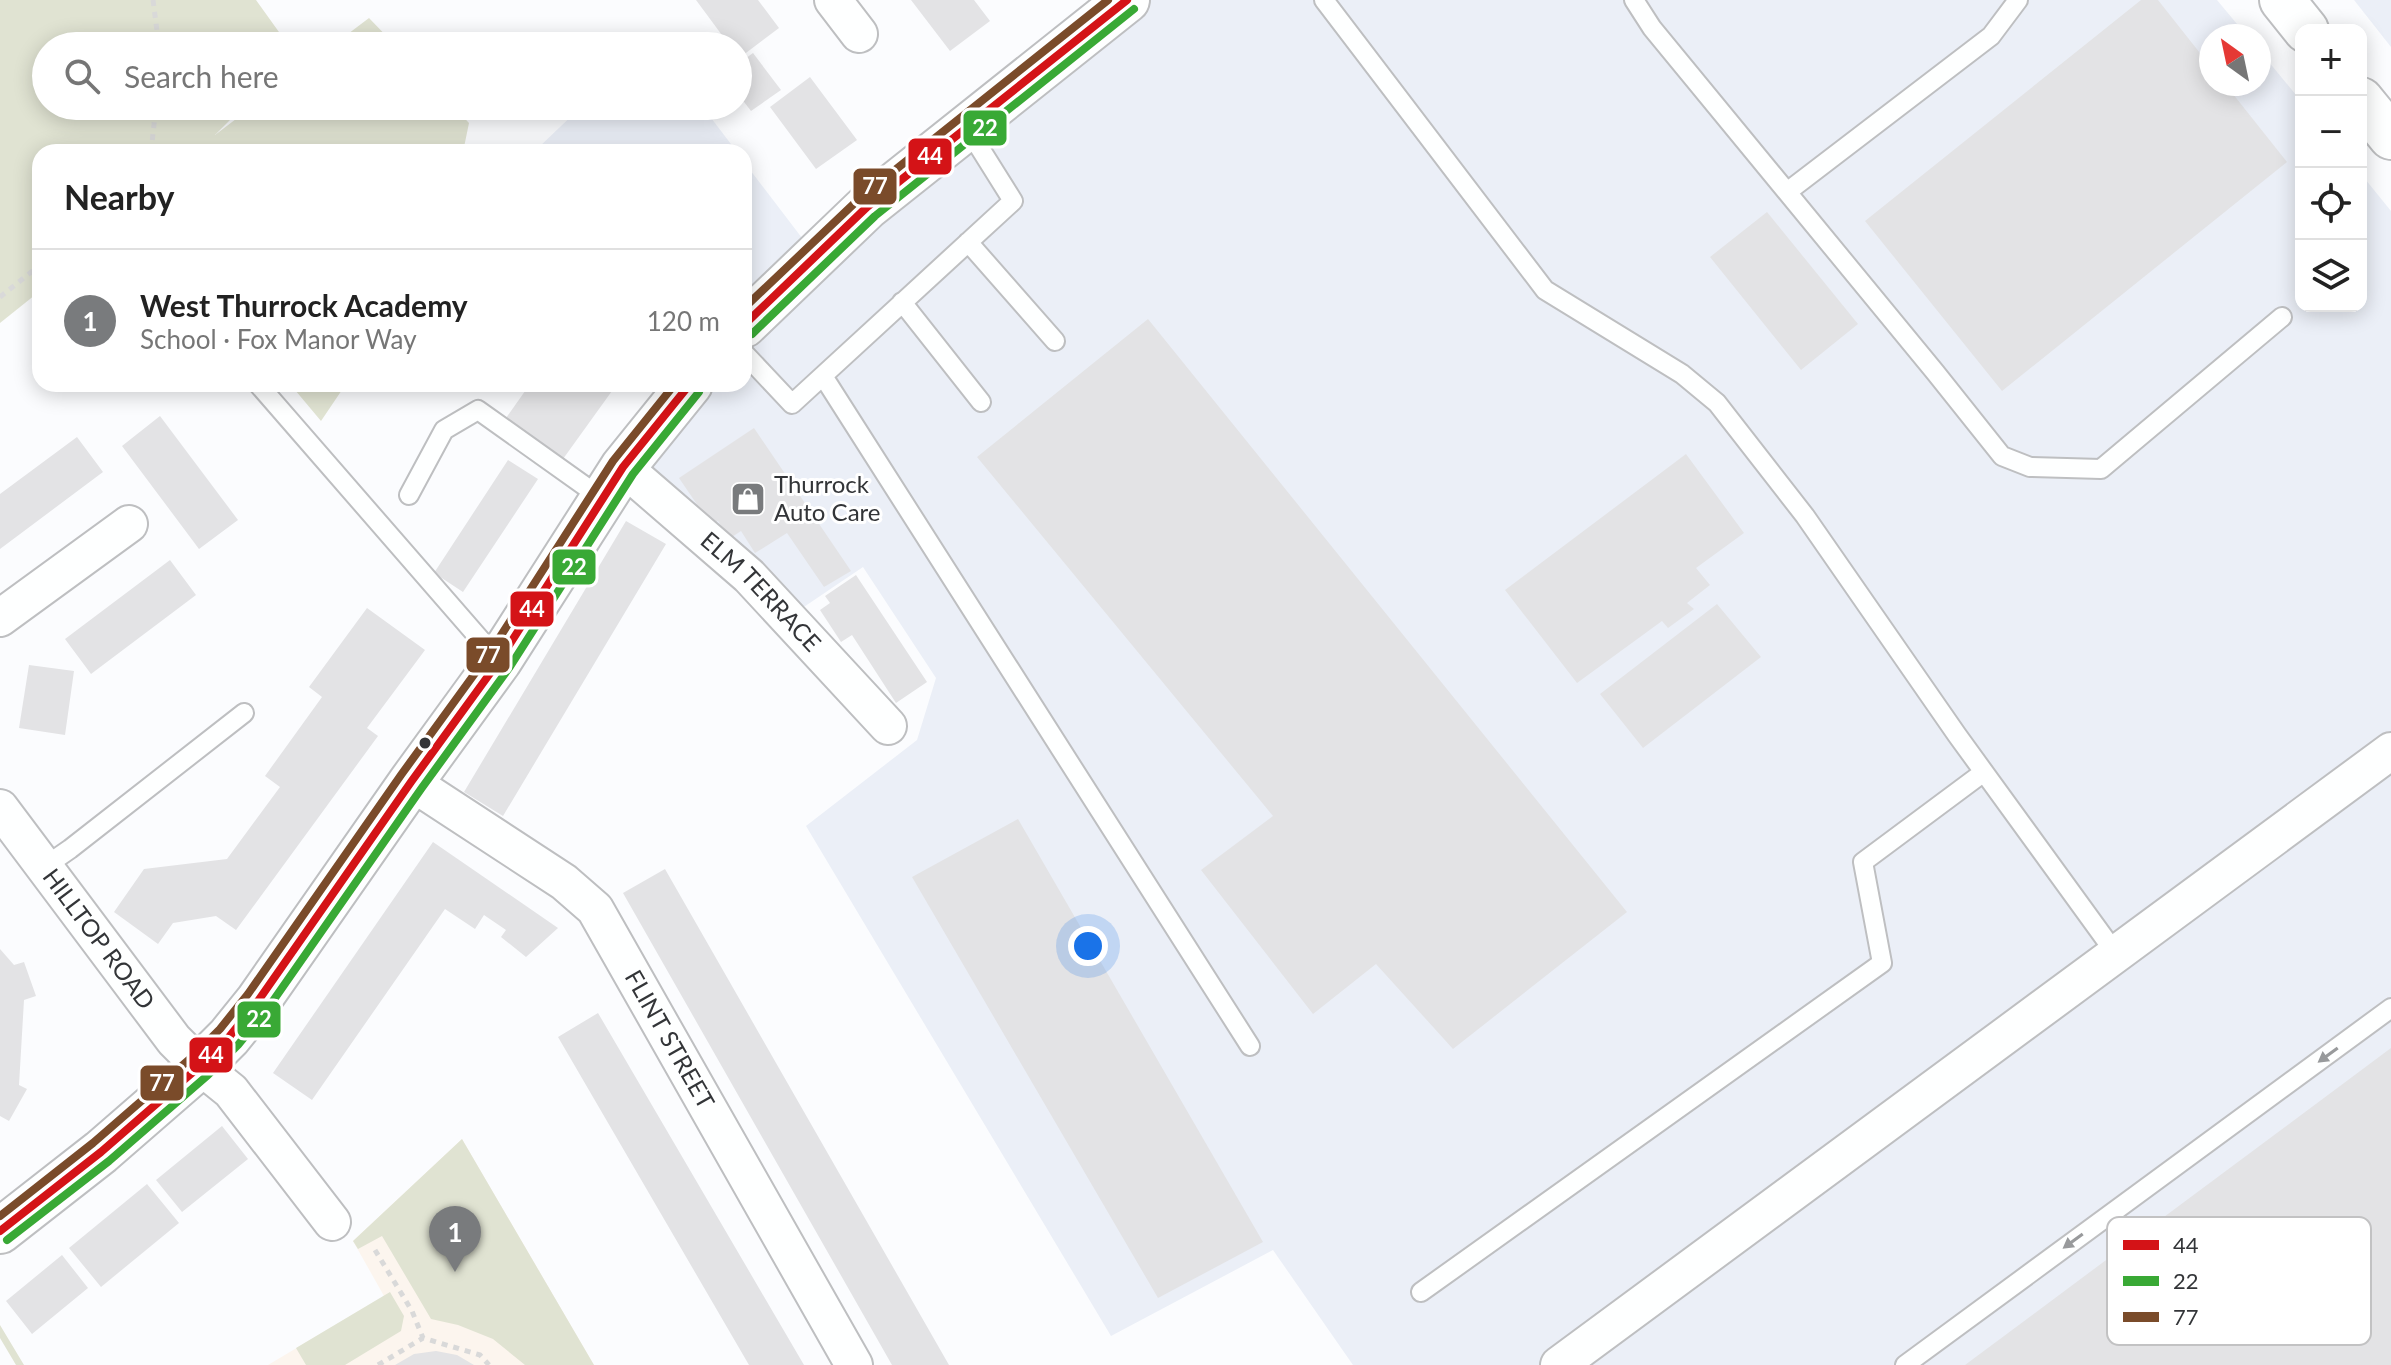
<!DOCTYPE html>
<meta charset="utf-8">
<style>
:root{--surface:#fff;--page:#f2f2f2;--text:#222;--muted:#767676;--line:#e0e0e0;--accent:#797b7d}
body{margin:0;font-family:Lato,sans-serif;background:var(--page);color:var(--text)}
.controls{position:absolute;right:24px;top:24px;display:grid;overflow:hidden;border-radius:16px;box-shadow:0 4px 20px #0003}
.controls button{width:72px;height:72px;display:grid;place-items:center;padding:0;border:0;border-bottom:2px solid var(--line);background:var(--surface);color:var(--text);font:40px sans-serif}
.compass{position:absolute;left:2199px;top:24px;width:72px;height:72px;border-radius:50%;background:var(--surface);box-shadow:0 4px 20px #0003;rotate:327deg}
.you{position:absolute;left:1088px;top:946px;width:28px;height:28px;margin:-20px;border:6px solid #fff;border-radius:50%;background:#1a73e8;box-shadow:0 0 0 12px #1a73e833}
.badge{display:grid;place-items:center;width:52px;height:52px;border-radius:50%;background:var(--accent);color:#fff;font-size:26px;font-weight:700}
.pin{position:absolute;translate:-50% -66px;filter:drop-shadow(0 2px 4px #0008)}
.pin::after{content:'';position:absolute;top:42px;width:28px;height:24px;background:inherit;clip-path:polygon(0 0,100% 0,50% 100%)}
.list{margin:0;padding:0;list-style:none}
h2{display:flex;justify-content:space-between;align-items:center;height:104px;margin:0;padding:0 32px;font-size:34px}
h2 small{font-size:26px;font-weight:400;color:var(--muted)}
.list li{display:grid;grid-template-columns:52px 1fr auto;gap:24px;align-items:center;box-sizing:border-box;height:144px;padding:0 32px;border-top:2px solid var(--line)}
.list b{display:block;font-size:30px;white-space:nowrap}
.list p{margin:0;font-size:26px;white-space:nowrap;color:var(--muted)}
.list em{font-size:26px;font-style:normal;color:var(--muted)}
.icon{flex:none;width:44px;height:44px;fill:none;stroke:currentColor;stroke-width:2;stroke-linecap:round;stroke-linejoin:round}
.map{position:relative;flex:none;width:2391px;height:1365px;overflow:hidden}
.search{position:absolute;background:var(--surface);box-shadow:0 4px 20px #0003;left:32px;top:32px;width:720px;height:88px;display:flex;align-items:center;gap:20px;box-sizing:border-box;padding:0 28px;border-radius:44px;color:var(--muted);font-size:30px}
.panel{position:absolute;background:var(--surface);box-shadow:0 4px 20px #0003;left:32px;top:144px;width:720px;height:248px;border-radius:24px}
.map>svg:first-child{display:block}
</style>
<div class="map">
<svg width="2391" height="1365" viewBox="0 0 2391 1365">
<rect width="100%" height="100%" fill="#fbfcfe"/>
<!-- built -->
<path fill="#ebeff7" d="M1130,0H2217L2247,36H2211V84H2259V50L2301,101V306H2361V174L2391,211V1365H1353L1273,1250L1111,1336L806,826L917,740L936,678L863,567L789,617L623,467L692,384H744V162L815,255Z
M2354,0H2391V47Z
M582,106H702L737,152H542L538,148Z"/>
<!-- education -->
<path fill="#fcf5ee" d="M462,1139L594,1365H268L384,1296L353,1241Z"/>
<!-- green -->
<path fill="#e0e3d2" d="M0,0H256L289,46H46V106H244L215,135L253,106H453L469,123L463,152H40V291L0,323Z
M369,18L396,46H332Z
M290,384H346L321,421Z
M462,1139L594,1365H525L493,1339L458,1325L431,1319L382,1236L358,1249L353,1241Z
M390,1292L404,1316L401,1331L345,1365H306L296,1348Z
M0,1325L24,1365H16L0,1338Z"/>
<!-- building -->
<path fill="#e3e3e5" d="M696,0H758L779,28L738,59V46H730Z
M911,0H974L990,21L950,51Z
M2141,0H2158L2211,67V84H2225L2287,162L2002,391L1865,221Z
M753,53L781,90L751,111L738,94V64Z
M810,77L857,140L816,169L770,107Z
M1767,212L1858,324L1801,370L1710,257Z
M1148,319L1627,912L1453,1049L1376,964L1313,1014L1201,870L1273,816L977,457Z
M530,384H617L563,459L506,418Z
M160,416L238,520L199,549L122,446Z
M754,428L851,571L824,587L787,533L755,553L741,531L729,539L718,521L711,525L679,478Z
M77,437L103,472L0,549V494Z
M1686,454L1744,533L1696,568L1710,585L1687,603L1694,609L1668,628L1662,621L1577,683L1505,590Z
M508,460L538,479L463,592L434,573Z
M626,521L666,544L503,816L464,792Z
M170,560L196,595L91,674L65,639Z
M856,575L927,682L896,703L852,635L841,642L820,610L830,603L825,596Z
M1717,604L1761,657L1643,748L1600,694Z
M367,608L425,650L367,728L378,736L236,930L216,916L173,923L158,944L114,912L144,869L227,859L280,787L265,776L322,697L309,687Z
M29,665L74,671L65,735L19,728Z
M1018,819L1263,1242L1158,1298L912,877Z
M433,842L558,928L526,957L501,937L506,930L484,915L475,929L445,909L312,1100L273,1073Z
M665,869L949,1365H892L623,893Z
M0,949L14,965L24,962L36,996L24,1000L19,1085L27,1089L9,1121L0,1116Z
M598,1013L804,1365H749L558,1037Z
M2391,1048V1365H1965Z
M222,1126L248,1159L182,1212L156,1180Z
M147,1184L179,1223L101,1287L69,1248Z
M62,1255L88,1288L32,1334L6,1301Z
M436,1351L457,1355L474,1365H395L414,1354Z"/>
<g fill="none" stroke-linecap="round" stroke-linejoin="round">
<!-- lane casing -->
<g stroke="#bebfc1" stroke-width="22">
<path id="lane" d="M1324,0L1545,290L1682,374L1717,403L1805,516L1957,735L2116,954
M1634,0L1652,28L1935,372L2002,456L2030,467L2101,469L2282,317
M1787,192L1991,36L2018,0
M968,242L1055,341
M902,302L981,402
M744,353L792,404L1013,201L966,126
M823,376L1250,1046
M258,384L499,661
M409,495L444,430L478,410L603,499
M44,867L70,849L244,713
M1421,1292L1882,963L1863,862L1984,772
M1905,1365L2391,1008"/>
</g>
<!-- street casing -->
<g stroke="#bebfc1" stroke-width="40">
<g id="street">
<path d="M833,0L859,34"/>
<path id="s1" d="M623,467L749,576L888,726"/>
<path d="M0,618L129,524"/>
<path id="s2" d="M411,782L564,882L595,909L854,1365"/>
<path id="s3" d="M0,808L174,1040L200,1066L231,1091L332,1222"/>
<path d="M1559,1365L2391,751"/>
</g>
</g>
<!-- secondary casing -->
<g stroke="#bebfc1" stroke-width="48">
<path id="secondary" d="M744,325L867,207L1127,0
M0,1231L101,1152L200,1066L229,1037L258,1001L411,782L499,661L623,467L690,384"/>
</g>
<!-- primary casing -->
<g stroke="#bebfc1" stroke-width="48">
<path id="primary" d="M2282,0L2306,30
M2361,100L2391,137"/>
</g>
<!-- path -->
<path stroke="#d9d9d9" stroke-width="5" stroke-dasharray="6 6" stroke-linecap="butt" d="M153,0L159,46
M151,152L156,106
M0,297L40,265
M375,1250L412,1311L423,1338
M378,1365L423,1338L480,1355L489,1365"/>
<!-- lane -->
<use href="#lane" stroke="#feffff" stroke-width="18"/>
<!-- street -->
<use href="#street" stroke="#feffff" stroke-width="36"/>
<!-- secondary -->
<use href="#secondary" stroke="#feffff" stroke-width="44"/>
<!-- primary -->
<use href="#primary" stroke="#feffff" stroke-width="44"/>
<!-- bus-1 casing -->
<g stroke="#fff" stroke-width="14">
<path id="bus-1" d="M744,325L867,207L1127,0
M0,1231L101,1152L200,1066L229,1037L258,1001L411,782L499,661L623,467L690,384"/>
</g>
<!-- bus-2 casing -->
<g stroke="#fff" stroke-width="14">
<path id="bus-2" d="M752,334L875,216L1134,9
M7,1240L109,1161L208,1075L238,1045L268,1008L421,789L509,668L633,474L699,392"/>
</g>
<!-- bus-3 casing -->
<g stroke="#fff" stroke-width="14">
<path id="bus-3" d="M744,308L860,198L1108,0
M0,1216L93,1143L192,1057L220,1029L248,994L401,775L489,654L613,461L675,384"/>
</g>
<!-- bus-1 -->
<use href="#bus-1" stroke="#d41317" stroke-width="8"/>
<!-- bus-2 -->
<use href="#bus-2" stroke="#39a935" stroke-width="8"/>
<!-- bus-3 -->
<use href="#bus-3" stroke="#7a4b2a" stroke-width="8"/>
</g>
<!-- one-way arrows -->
<defs><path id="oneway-solid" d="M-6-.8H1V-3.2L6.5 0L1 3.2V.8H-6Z" transform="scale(2)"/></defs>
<g fill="#989a9c">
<use href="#oneway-solid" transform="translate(2328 1055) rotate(144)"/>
<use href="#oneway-solid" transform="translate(2073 1241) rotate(144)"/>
</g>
<!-- icons -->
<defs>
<g id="shop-square" transform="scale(1.8)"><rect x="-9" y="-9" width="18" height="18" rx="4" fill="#797b7d" stroke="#fff"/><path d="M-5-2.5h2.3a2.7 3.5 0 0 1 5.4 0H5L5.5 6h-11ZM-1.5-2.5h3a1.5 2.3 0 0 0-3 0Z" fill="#fff"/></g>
</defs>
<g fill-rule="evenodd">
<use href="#shop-square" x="748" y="499"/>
</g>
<!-- markers -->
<circle fill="#333538" stroke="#fff" stroke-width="3" cx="425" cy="743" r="7"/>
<g text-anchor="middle" stroke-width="6" stroke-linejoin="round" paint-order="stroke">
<!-- poi labels -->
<g font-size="24" fill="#333538" stroke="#fff" text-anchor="start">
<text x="774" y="493">Thurrock<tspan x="774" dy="28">Auto Care</tspan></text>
</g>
<!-- street labels -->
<g font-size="24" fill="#333538" stroke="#fff">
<text dy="8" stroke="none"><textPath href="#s1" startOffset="186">ELM TERRACE</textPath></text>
<text dy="8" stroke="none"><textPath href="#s3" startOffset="164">HILLTOP ROAD</textPath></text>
<text dy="8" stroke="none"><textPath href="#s2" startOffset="374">FLINT STREET</textPath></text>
</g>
</g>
<!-- legend -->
<rect x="2107" y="1217" width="264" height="128" rx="12" fill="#fff" stroke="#c2c2c3" stroke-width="2"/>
<rect x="2123" y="1240" width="36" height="10" fill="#d41317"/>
<rect x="2123" y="1276" width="36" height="10" fill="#39a935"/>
<rect x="2123" y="1312" width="36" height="10" fill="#7a4b2a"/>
<g font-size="22" fill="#333538">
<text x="2173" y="1253">44</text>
<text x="2173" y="1289">22</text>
<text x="2173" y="1325">77</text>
</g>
<g stroke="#fff" stroke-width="3">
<rect x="962" y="109" width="46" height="38" rx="8" fill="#39a935"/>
<rect x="907" y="137" width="46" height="39" rx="8" fill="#d41317"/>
<rect x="852" y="167" width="46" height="39" rx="8" fill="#7a4b2a"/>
<rect x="551" y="548" width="46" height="38" rx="8" fill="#39a935"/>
<rect x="509" y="590" width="46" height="38" rx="8" fill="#d41317"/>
<rect x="465" y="636" width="46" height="38" rx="8" fill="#7a4b2a"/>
<rect x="236" y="1000" width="46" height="39" rx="8" fill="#39a935"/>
<rect x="188" y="1036" width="46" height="38" rx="8" fill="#d41317"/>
<rect x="139" y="1064" width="46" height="38" rx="8" fill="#7a4b2a"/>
</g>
<g font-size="22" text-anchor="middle" font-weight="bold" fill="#fff">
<text x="985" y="136">22</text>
<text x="930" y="164">44</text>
<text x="875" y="194">77</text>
<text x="574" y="575">22</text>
<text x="532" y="617">44</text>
<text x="488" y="663">77</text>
<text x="259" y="1027">22</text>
<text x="211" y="1063">44</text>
<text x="162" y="1091">77</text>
</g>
</svg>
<div class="controls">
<button>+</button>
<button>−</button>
<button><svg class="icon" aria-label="locate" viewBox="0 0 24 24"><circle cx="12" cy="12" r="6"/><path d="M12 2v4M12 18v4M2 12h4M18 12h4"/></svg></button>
<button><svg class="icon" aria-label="layers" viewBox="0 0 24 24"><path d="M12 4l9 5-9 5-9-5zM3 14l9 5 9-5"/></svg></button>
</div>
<svg class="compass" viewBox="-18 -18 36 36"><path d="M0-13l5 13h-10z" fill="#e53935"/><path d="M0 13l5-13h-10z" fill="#767676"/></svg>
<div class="you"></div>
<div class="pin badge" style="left:455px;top:1272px">1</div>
<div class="search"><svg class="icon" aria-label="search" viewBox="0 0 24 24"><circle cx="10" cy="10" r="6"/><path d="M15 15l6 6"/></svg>Search here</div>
<section class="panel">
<h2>Nearby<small></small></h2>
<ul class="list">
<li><span class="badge">1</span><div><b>West Thurrock Academy</b><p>School · Fox Manor Way</p></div><em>120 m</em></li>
</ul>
</section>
</div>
